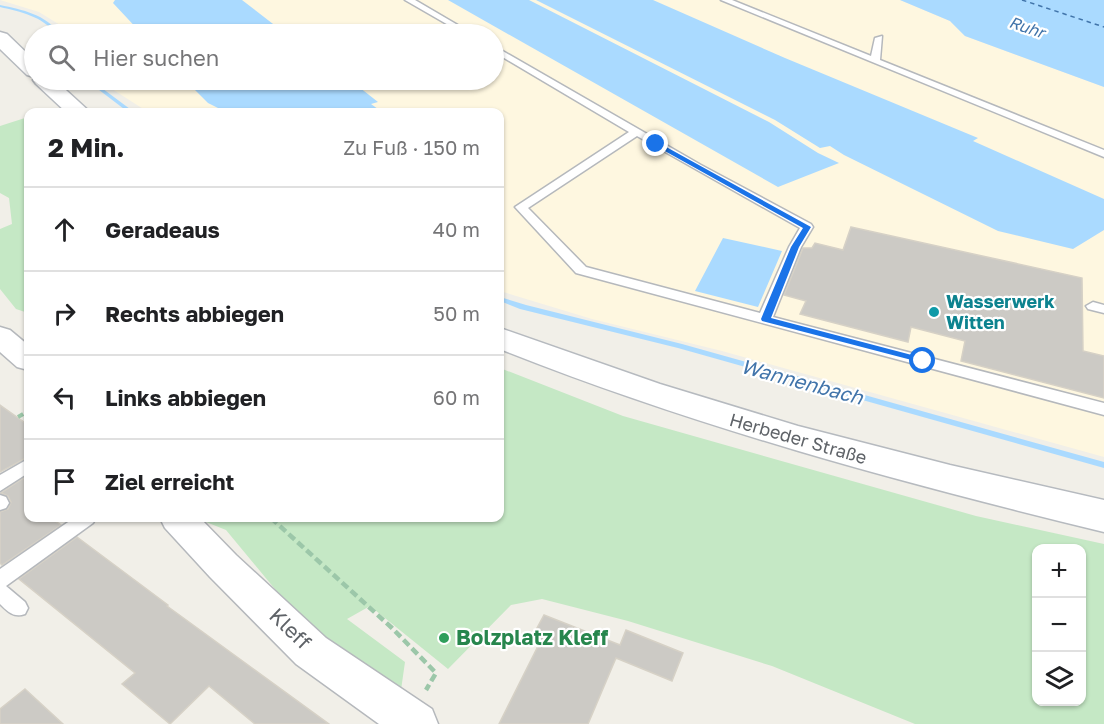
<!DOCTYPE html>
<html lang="de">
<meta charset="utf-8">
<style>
:root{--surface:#fff;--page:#f6f6f6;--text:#202124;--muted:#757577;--line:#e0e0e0}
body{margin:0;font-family:"Golos Text",sans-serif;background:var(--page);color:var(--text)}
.controls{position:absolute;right:18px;bottom:18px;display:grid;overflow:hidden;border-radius:12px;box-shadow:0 2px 4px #0004}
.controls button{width:54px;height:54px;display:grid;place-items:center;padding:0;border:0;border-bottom:2px solid var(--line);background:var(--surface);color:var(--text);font:30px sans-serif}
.stop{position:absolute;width:18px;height:18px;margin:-14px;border:4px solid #1a73e8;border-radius:50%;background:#fff}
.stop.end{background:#1a73e8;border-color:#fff;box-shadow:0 2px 6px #0008}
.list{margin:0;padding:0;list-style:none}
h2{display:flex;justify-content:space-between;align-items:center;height:78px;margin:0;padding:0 24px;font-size:26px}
h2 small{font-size:20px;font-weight:400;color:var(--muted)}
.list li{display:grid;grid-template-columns:39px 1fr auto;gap:18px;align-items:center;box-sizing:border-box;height:84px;padding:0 24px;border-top:2px solid var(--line)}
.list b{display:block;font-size:22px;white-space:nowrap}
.list em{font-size:20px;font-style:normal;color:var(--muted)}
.icon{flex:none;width:33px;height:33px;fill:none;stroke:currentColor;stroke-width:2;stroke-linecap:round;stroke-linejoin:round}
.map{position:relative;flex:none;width:1104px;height:724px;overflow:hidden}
.search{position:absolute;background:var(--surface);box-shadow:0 2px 4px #0004;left:24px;top:24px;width:480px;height:66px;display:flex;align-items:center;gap:15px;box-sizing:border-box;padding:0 21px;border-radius:33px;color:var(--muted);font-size:22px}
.panel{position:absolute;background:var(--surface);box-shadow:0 2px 4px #0004;left:24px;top:108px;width:480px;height:414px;border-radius:12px}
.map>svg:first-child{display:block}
</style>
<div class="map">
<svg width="1104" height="724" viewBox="0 0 1104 724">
<rect width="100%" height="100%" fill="#f1efe8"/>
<!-- commercial -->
<path fill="#fef7e0" d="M0,0H900L950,21L965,36L1104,87V457L722,351L592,319L500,291V112H148L98,80H494V34H66L60,25L39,12Z"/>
<!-- green -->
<path fill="#c5e8c5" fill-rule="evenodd" d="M28,117V313L16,309L0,289V229L12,224L9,198L0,193V126Z
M500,368L623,416L976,516L1104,544V724H915L772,666L628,621L542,599L511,605L448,669L370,606L347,619L405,662L400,697L322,646L226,530L196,518H500ZM1036,548H1082V702H1036Z"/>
<!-- water -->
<path fill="#aadaff" d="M115,0H242L286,34H142L113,3Z
M448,0H529L769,122L818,153L839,163L778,187Z
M536,0H653L785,58L978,138L973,141L1104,199V230L1073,249L998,231L844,155L830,146L820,148L775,120Z
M900,0H1104V87L965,36L950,21Z
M185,80H350L378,102L371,104L382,112H226L208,103Z
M723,238L782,251L758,307L695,291Z"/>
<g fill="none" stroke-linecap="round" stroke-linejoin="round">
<!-- stream -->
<path fill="#aadaff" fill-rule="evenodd" d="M0,5C23,10 45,14 60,34H56C42,16 21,12 0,7Z
M86,80H91L134,112H128Z
M500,297L526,305L682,344L1104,462V468L678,348L520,309L500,301Z"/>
<!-- ferry -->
<path stroke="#4174aa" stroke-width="1.5" stroke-dasharray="4.5 4" stroke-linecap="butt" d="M1022,0L1104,27"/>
</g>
<!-- building -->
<path fill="#cccac5" stroke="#d6d1c6" stroke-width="1.5" d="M851,227L1082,278L1083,351L1104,356V398L961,361L965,341L911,327L908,342L800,314L806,301L784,295L803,248H812L815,243L843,250Z
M0,405L28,425V457L0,472Z
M28,475V518H51L61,525L2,565L0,563V512L8,509L11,502L8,496L1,493Z
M77,537L168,605L167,606L329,724H255L209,686L170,724L122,684L135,673L19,579Z
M544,615L620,645L626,630L683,653L672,681L616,658L588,724H499L539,644L530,641Z
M25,689L63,724H0V709Z"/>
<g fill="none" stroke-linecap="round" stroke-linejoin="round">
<!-- lane casing -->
<g stroke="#b5b8bc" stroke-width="3">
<path id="lane" d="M405,0H415L473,34H464Z
M721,0H732L871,56L875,38L882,36L880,60L1104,150V157Z
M494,46L701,165L811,224L813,227L801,247L773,317L1104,403V415L576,273L515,207L629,132L494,52ZM637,136L800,228L789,247L760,313L586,267L528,208Z
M1093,302L1104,305V313L1088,309L1086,306Z
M28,459V473L0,491V475Z
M0,495L6,497L9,503L6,508L0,510Z
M74,518H96L93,523L6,586L25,602L28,608L25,614C14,618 8,612 0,604V569Z"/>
</g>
<!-- street casing -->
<g stroke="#b5b8bc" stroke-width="3">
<path id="street" d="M0,327L10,330L28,345V370L17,367L0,352Z
M160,518H200L236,555L326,638L432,709L438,724H379L296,664L210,577L165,528Z"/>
</g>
<!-- secondary casing -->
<g stroke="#b6babf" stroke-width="3">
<path id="secondary" d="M0,32L7,34L34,60V77L27,75L0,49Z
M34,77V80H55L90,112H66L36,84L33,80Z
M500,328L660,384L798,426L950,465L1104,500V532C899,482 696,427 500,349Z"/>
</g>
<!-- path-far1 -->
<path stroke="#9cc7a9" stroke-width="4" stroke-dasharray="6 3" stroke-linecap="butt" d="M18,417L28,411"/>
<!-- path -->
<path stroke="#9cc7a9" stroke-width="4.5" stroke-dasharray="8 4" stroke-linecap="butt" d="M271,518L392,628L436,673L426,690"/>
<!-- lane -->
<use href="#lane" fill="#fff" fill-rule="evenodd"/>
<!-- street -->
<use href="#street" fill="#fff" fill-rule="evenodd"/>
<!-- secondary -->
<use href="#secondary" fill="#fff" fill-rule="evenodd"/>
</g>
<!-- route -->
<path fill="#1a73e8" d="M654,143H659L811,227L799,247L771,318L927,359V364L762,321L761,319L791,247L803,228L654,145Z"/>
<!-- markers -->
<circle fill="#0f9aa8" stroke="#fff" stroke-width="2" cx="934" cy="312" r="6"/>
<circle fill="#2e9e5b" stroke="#fff" stroke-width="2" cx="444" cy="638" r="6"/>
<g text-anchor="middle" stroke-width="4.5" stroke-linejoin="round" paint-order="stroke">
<!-- far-water labels -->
<g font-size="16" font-style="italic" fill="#4174aa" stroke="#fff">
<text transform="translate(1027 27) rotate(19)" y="6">Ruhr</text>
</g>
<!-- culture labels -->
<g font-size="18" font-weight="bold" fill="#0d838f" stroke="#fff" text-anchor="start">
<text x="946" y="308">Wasserwerk<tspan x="946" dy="21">Witten</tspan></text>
</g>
<!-- street labels -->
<g font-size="18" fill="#5f6368" stroke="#fff">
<text transform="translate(798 439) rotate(16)" y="6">Herbeder Straße</text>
</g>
<!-- water labels -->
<g font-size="20" font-style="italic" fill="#4174aa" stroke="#fff">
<text transform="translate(802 382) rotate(15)" y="7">Wannenbach</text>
</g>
<!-- near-street labels -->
<g font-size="21" fill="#5f6368" stroke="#fff">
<text transform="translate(290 629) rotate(44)" y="7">Kleff</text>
</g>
<!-- near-leisure labels -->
<g font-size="21" font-weight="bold" fill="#27864d" stroke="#fff" text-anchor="start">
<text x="456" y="645">Bolzplatz Kleff</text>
</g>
</g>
</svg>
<div class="controls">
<button>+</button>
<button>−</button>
<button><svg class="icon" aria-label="layers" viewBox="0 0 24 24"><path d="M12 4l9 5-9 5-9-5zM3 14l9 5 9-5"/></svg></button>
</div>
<div class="stop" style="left:923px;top:361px"></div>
<div class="stop end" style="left:656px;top:144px"></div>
<div class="search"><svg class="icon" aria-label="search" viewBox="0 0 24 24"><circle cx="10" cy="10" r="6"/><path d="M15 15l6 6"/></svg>Hier suchen</div>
<section class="panel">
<h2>2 Min.<small>Zu Fuß · 150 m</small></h2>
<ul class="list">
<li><svg class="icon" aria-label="ahead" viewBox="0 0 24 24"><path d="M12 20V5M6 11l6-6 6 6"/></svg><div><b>Geradeaus</b></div><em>40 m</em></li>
<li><svg class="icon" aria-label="right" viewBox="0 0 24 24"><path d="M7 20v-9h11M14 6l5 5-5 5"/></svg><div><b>Rechts abbiegen</b></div><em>50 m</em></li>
<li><svg class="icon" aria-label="left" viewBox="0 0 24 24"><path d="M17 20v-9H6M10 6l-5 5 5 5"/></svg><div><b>Links abbiegen</b></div><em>60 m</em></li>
<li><svg class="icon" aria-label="arrive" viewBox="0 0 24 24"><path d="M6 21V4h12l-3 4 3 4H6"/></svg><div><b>Ziel erreicht</b></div></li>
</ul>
</section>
</div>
